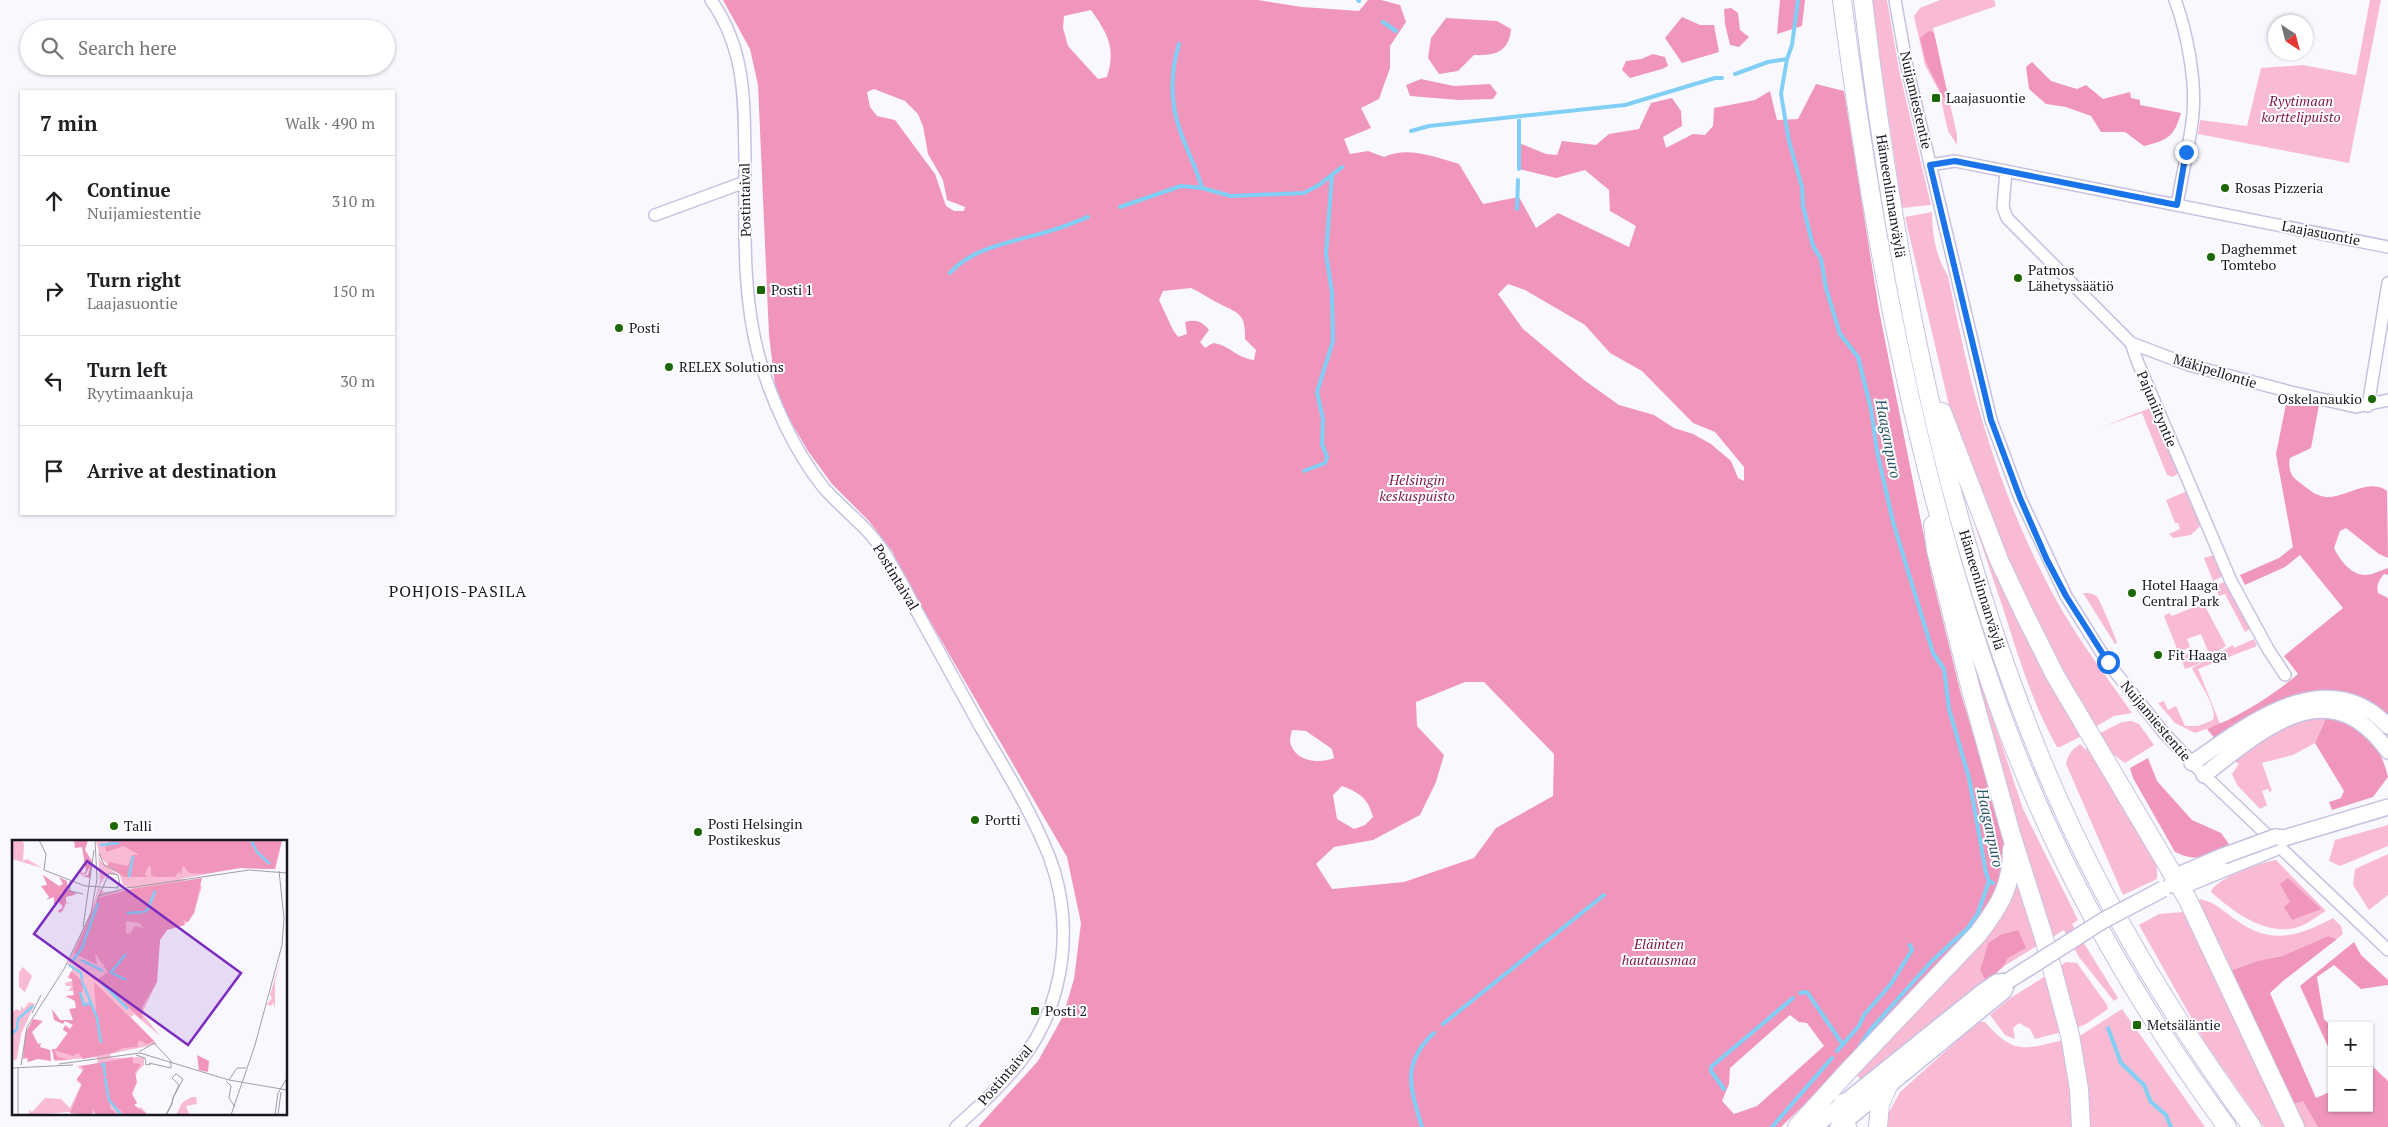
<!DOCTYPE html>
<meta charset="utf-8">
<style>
:root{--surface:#fff;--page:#f2f2f2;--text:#202124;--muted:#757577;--line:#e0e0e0}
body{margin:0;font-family:"PT Serif",serif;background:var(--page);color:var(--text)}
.controls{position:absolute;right:15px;bottom:15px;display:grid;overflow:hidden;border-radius:0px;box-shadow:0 1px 4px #0004}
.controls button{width:45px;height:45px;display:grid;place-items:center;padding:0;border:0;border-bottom:1px solid var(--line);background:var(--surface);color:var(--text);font:25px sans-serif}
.compass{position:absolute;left:2268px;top:15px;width:45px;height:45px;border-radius:50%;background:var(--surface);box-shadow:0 1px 4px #0004;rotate:144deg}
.stop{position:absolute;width:15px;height:15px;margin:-11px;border:4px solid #1a73e8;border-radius:50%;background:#fff}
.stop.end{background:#1a73e8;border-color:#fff;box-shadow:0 1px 5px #0008}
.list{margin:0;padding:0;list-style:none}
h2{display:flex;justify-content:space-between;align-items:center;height:65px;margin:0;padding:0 20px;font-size:21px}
h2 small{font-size:16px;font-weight:400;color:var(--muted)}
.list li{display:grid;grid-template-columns:32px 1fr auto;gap:15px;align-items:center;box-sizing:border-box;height:90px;padding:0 20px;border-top:1px solid var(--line)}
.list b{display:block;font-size:19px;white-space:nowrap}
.list p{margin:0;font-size:16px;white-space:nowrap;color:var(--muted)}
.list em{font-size:16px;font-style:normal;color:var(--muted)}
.icon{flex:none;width:28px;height:28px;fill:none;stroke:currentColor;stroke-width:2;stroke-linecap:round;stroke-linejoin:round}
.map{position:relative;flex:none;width:2388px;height:1127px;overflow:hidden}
.search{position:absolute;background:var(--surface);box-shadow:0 1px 4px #0004;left:20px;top:20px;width:375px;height:55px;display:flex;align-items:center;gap:12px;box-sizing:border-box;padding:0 18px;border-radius:28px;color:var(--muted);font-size:19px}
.panel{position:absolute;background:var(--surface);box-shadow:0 1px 4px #0004;left:20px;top:90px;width:375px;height:425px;border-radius:0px}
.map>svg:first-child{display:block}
</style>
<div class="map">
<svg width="2388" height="1127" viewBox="0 0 2388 1127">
<rect width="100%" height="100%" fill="#f9f8ff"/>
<!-- green -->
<path fill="#f9bbd4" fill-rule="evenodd" d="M1871,0H1887L1899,70L1931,205L1902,208Z
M1940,0H1994L1996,6L1933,28L1957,135V145L1948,131L1939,91L1925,65L1914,16L1920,8Z
M2370,0H2381L2349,163L2198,134L2200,120L2247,126L2261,68L2303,65L2356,75Z
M1932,212C1932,234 1936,257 1948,276C1955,309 1962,343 1970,376C1989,451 2017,528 2054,596C2076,637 2105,674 2132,713L2114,716L2095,727L2041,636L2017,584L1955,431L1905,217Z
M2150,408L2178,473L2173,477L2167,475L2142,413L2102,427Z
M1962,482L2082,736L2060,747H2057C2032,703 2017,652 2002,605C1988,564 1974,524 1962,482Z
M2185,492L2187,493L2201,525L2191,535L2173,538L2169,534L2180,529L2178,523H2175L2166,500Z
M2214,555L2223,576L2213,581L2204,558Z
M2226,581L2251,628L2245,632L2225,594L2219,596L2215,586Z
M2083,593C2089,593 2094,593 2098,598C2100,601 2117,640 2117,643L2115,644Z
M2199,605L2206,608L2226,646L2196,665L2185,669L2164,616L2169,613L2172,616ZM2201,634L2209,654L2195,662L2192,652L2186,654L2184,650L2190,647L2187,639Z
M1962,624L2023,809L2078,920L2072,924L2118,998L2114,1001L2079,957L2064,930L2051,938L2005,790Z
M2254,639L2257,646L2198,669L2220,724L2195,733L2175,723L2158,703L2164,701L2168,710L2176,706L2185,726H2198L2213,720C2218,707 2197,680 2192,668L2233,645L2234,648Z
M2312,716L2326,718L2315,743L2293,755L2262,763L2272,791L2269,792L2268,789L2262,791L2267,805L2260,809L2237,785L2232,774L2239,764L2234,761L2275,731Z
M2131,721L2139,724L2154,745L2125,763L2110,752L2100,733L2122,722Z
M2088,742L2157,864V879L2123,895L2066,764C2068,754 2072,750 2080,744L2086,750Z
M2388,825V846L2340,866L2329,861L2335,840Z
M2388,854V895L2369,910L2353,885L2355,869Z
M2276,860L2326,911C2317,916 2308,924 2298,927C2266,937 2234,912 2211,892C2214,879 2262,862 2276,860Z
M2015,877L2040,944L2004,966L2008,958L2000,935L1988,943L1980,970L1986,982L1861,1080L1854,1072Z
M2200,899C2215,902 2223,911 2236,920C2270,945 2298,937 2333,918L2341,926L2343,934L2337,939L2328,936L2282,956L2257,961L2230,971L2199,902Z
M2183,912L2263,1081L2287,1127H2264L2206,1044L2139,925L2159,914Z
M2066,962L2077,963L2107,1005L2108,1009L2086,1024L2074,1029L2059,967Z
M2047,975L2062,1032L2035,1039L2030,1029L2019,1023L2013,1028L2015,1039L2005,1035L1990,1015L2009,999Z
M2122,1009L2205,1127H2090V1111L2078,1037Z
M1978,1022H1985C2013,1054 2024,1050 2063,1040L2069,1061L2075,1127H1885L1888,1114L1900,1092Z
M2303,1100L2305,1103L2318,1127H2304L2294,1104Z"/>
<!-- forest -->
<path fill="#f096bc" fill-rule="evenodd" d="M723,0H1258L1302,7L1359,11L1368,0H1381L1400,5L1406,22L1390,46V68L1379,99L1361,108L1371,128L1344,139L1350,154L1368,151L1384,157C1409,146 1434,157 1459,164L1483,204L1519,197L1536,228L1558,213L1629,247L1636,226L1610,211L1609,190L1585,170L1556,178L1519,169V143L1546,154L1557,155L1562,141L1596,145L1609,134L1639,129L1651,103L1672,98L1681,111L1682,126L1663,137L1666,148L1693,134L1705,135L1713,126L1714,108L1755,100L1770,91L1777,120L1798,119L1816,84L1844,91L1879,310L1932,577L1961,694L2004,837L2006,863L2005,881L1978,927L1850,1060L1781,1127H978L1038,1061L1063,1016L1074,979L1081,923L1067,857L912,590L892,551L869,521L832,484L808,451L785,412L775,385L769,335L758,85L750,49ZM1091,10C1108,34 1116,48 1107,77L1098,79L1068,46L1063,28L1064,16ZM874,89L905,101L918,114L923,126L928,154L943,180L947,200L965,207L964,211H954L946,206L935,174L895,120L877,116L870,107L867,92ZM1508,284L1525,290L1585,325L1610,353L1642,371L1693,423L1715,432L1744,467V481L1738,478L1731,461L1711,444L1693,434L1674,428L1654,415L1619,405L1584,380L1523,329L1498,294ZM1191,288C1200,292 1207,297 1216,302C1237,313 1246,312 1245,339L1256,350L1254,360C1236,358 1230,345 1213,343L1205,348L1200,342L1209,330C1202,321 1196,319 1185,322L1187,334L1178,337L1173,330L1159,300L1163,291ZM1465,682H1484L1554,754L1553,796L1496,828L1474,858L1404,882L1332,889L1316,864L1334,847L1373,840L1420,815L1436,782L1444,755L1417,726L1416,702ZM1292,730L1306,731L1332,749L1334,758C1319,764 1295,762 1290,742C1290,739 1291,733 1292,730ZM1342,786C1360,793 1368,798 1373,817L1365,825L1354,829L1337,819L1333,795ZM1790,1015L1799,1022L1807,1023L1824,1046L1757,1106L1734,1114L1722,1101L1729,1084L1730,1068Z
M1780,0H1805L1802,26L1777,34Z
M1731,8L1738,13L1740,30L1749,37L1739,47L1730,45L1725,24L1724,9Z
M1682,17L1700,25H1714L1719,52L1682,63L1665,38Z
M1446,18L1497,21L1511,29C1509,52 1495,56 1474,55L1458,71L1439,74L1428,58L1431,38Z
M1929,31L1934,33L1948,97H1943L1926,62L1920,38Z
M1653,54L1665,57L1668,66L1662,69L1630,78L1622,70L1626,61L1641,59Z
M2032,62L2051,81L2077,89L2086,85L2103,99L2130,92L2131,98L2140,100V105L2181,113C2174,137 2168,140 2144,146L2125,132H2101L2091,116L2066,107L2046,104L2029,89L2026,67Z
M1421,79L1454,86L1490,84L1497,93L1493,99L1459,100L1410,96L1406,85Z
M2287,399L2319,405L2311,448L2290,458C2288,467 2290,476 2299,482C2307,488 2315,496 2326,497C2345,498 2369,477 2387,491L2388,558L2379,554L2346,528L2340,531L2334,548C2339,559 2351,575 2365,575C2373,575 2381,570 2388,568V575L2384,574C2379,580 2376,585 2378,593L2388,598V716C2329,664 2271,707 2216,740L2207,729C2240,716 2271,697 2298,674L2284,656L2343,608L2300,555L2285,567L2245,585L2240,575L2279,558L2293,547L2276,454Z
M2326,718C2361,721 2380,743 2388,777L2373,797L2332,810L2329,802L2341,798L2344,791L2315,743Z
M2148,758L2157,781L2192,820L2221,833L2229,844C2209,856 2198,863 2175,852L2133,778L2130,768Z
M2288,878L2321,909L2292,920L2284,907L2290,902L2280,884Z
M2018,930L2026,948L2008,958L2004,966L1986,982L1980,970L1988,943L2000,935Z
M2328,936L2337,939L2283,981L2270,993L2316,1098L2332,1091V1108H2369V1063L2388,1081V1127H2318L2303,1101L2294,1104L2290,1102L2230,971L2257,961L2282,956Z
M2354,942L2361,955L2388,980V985L2361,989L2334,965L2317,977L2324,1019L2332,1027V1055L2300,986Z"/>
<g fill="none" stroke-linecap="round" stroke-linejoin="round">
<!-- stream -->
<path stroke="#82cff6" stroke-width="4" d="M1358,0L1359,1
M1798,0L1792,45L1787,59L1781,94L1789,141L1802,187L1803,206L1813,246L1821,259L1826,288L1836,321L1840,334L1858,357L1871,409L1877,451L1893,522L1933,653L1944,669L1949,709L1969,778L1986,873L1989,881L1993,883
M1383,22L1396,31
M1179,44C1170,74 1170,104 1181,133C1187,151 1197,169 1202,188
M1735,74L1768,62L1787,59
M1411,131L1429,126L1625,105L1715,78H1722
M1519,169V117
M1120,207L1181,186L1202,188L1231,196L1304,193L1319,185L1342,167
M1517,209L1518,180
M950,273C974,245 1021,241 1056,229C1067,226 1077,221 1088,217
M1304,471L1325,463L1327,457L1322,444L1323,419L1317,392L1333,341L1332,292L1326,254L1332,175
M1800,993L1807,992L1843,1045
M1443,1024L1604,895
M2108,1028L2121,1063L2144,1085L2151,1102L2166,1115L2171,1127
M1859,1047L1871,1029L1932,961L1968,928L1978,913L1989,881
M1837,1051L1859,1026L1864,1015L1891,984L1912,950L1910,945
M1724,1089L1711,1071V1067L1793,998
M1422,1127C1410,1088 1401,1063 1434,1033
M1772,1127L1832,1058"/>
<!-- minor casing -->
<g stroke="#c6c1e2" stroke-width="14">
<path id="minor" d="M711,0C747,51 744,104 745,163C745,227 742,295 759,357C772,402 794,450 823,487C842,509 867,526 883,551C897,572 908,595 920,617C940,654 961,691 981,728C1005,769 1031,811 1049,856C1074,921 1066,997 1026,1054C1006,1082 980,1105 956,1127
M1895,0L1907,67L1991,420L2020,498L2066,596L2108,663L2164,733L2204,775L2388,950
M2175,0C2187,32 2196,80 2193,114C2190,144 2182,175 2177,205
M1930,165L1955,161L2388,247
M2006,171L2003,207L2007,218L2131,343L2138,363L2231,581L2268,649L2285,675
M655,215L745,182
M2131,343L2189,365L2291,392L2356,407L2388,400
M2368,406L2388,283"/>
</g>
<!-- major casing -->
<g stroke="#c6c1e2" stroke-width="18">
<path id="major" d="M2192,763C2248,725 2326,661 2388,726
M2204,775C2263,730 2328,668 2388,751
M2275,837L2284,838L2388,807
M2177,882L2187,884L2275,848
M2171,885L2177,882L2183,873L2223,856
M1814,1127L1981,993L1997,982L2008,981L2004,991L1838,1127"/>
</g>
<!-- highway casing -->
<g stroke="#c6c1e2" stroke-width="20">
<path id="highway" d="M1842,0C1873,238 1916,475 1997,702C2051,854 2132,998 2227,1127
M1863,0C1894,258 1942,518 2041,759C2095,890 2168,1012 2252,1127
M1942,412L1999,560L2023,611L2055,675L2188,900L2295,1127
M1933,525L1936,550L1971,690L2011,834L2044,938L2070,1035L2079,1089L2081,1127
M1843,1103C1841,1113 1840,1119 1847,1127
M1797,1127L1848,1071L1978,934C2000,905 2012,886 2012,849
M1878,1127L1880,1104L1889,1084"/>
</g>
<!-- minor -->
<use href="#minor" stroke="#fff" stroke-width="11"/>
<!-- major -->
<use href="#major" stroke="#fff" stroke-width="15"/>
<!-- highway -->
<use href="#highway" stroke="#fff" stroke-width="18"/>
<!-- major-bridge casing -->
<g stroke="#c6c1e2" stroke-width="18" stroke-linecap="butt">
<path id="major-bridge" d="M2223,856L2275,837
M2008,981L2104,920L2163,889"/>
</g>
<!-- major-bridge -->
<use href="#major-bridge" stroke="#fff" stroke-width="15"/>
</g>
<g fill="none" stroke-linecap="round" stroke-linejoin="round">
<!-- route -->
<path stroke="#1a73e8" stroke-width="6" d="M2108,662L2066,596L2047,560L2020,498L1991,420L1930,165L1955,161L2177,205L2186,152"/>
</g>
<!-- markers -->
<g fill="#1b6703" stroke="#fff" stroke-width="2">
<rect x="1931" y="93" width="10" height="10" rx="2.5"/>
<circle cx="2225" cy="188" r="5"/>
<circle cx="2211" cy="257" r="5"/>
<circle cx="2018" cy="278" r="5"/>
<rect x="756" y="285" width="10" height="10" rx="2.5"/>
<circle cx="619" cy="328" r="5"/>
<circle cx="669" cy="367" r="5"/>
<circle cx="2372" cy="399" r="5"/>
<circle cx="2132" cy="593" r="5"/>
<circle cx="2158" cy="655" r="5"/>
<circle cx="975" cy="820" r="5"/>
<circle cx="114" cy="826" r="5"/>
<circle cx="698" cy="832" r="5"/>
<rect x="1030" y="1006" width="10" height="10" rx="2.5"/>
<rect x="2132" y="1020" width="10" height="10" rx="2.5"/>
</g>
<g text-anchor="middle" stroke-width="4" stroke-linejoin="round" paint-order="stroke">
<!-- poi labels -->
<g font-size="14" fill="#181622" stroke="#fff" text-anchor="start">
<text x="1946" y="103">Laajasuontie</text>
<text x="2235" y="193">Rosas Pizzeria</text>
<text x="2221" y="254">Daghemmet<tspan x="2221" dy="16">Tomtebo</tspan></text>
<text x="2028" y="275">Patmos<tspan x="2028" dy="16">Lähetyssäätiö</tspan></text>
<text x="771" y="295">Posti 1</text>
<text x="629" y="333">Posti</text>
<text x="679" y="372">RELEX Solutions</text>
<text x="2362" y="404" text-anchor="end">Oskelanaukio</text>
<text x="2142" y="590">Hotel Haaga<tspan x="2142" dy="16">Central Park</tspan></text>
<text x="2168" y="660">Fit Haaga</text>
<text x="985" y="825">Portti</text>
<text x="708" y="829">Posti Helsingin<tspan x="708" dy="16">Postikeskus</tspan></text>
<text x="124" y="831">Talli</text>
<text x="1045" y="1016">Posti 2</text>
<text x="2147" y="1030">Metsäläntie</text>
</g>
<!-- street labels -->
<g font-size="14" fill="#181622" stroke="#fff">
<text transform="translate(1916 100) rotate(77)" y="5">Nuijamiestentie</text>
<text transform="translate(1891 196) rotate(81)" y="5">Hämeenlinnanväylä</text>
<text transform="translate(745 200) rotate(-91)" y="5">Postintaival</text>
<text transform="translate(2321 233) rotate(11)" y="5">Laajasuontie</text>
<text transform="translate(2215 371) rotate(17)" y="5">Mäkipellontie</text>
<text transform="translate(2157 409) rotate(67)" y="5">Pajuniityntie</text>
<text transform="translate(896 577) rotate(59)" y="5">Postintaival</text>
<text transform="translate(1982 590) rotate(73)" y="5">Hämeenlinnanväylä</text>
<text transform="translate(2156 721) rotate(50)" y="5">Nuijamiestentie</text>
<text transform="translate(1005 1075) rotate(-49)" y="5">Postintaival</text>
</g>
<!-- park labels -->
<g font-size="14" font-style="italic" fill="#7d144e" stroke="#fff">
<text x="2301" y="106">Ryytimaan<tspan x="2301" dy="16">korttelipuisto</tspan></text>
<text x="1417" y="485">Helsingin<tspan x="1417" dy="16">keskuspuisto</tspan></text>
<text x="1659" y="949">Eläinten<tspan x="1659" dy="16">hautausmaa</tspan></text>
</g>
<!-- water labels -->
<g font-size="15" font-style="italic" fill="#2a556a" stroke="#fff">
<text transform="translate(1888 439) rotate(79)" y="5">Haaganpuro</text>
<text transform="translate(1990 828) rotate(78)" y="5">Haaganpuro</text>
</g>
<!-- quarter labels -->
<g font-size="16" letter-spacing="1" fill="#181622" stroke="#fff">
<text x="458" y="597">POHJOIS-PASILA</text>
</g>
</g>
<!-- overview -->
<g transform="translate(12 840)">
<rect width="275" height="275" fill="#f9f8ff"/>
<path d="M0,0H10L12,4L11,21L15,19L30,28L0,19ZM84,0H270L263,29L228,28L168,39L190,46L182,73L176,82L155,90L148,100L144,144L130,173L148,196L122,174L119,177L145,204L98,214L99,218L132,217V225L125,232L120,254L125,263L122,265L126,269L129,267L136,275L57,272L17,275V270L20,272L33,258L49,259L58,268L69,245L64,240L71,231L65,226L86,224L85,217L43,221L40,209H44L61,185L64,168L61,151H56L60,146H54L53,143L60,141V127L55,125L89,49L92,52L121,49L111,45L107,33L88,18ZM86,13L88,20L106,35L95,34L87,46L88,49L79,73L88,41ZM270,115L263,142V168L261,163L259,166L256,165L255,164L260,158L258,155ZM11,127L20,136L13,152L7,147V132ZM17,162L23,164L9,194L5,219L0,221V173L4,169L9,171V166L12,169ZM179,257H184L185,264L174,266L177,274L164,275L170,263Z" fill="#f9bbd4"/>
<path d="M62,0H76L73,10L80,21L78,38L70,36L76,35L78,26L74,34L69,35L68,30L71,34L74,31L70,7L63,8ZM100,0H270L263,29L228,28L190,34L177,33L171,25L169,35L167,31L163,37H145L139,36V27L137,25L133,34L136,37H112L95,26L97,22L116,26L120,15H127L112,6L94,12L93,5ZM31,35L47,46L51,44L47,37L55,41L56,49L65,54L54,57V62L59,64L54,63L51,70L48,73L46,71L51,67L45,60L42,65V57L34,60L37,57L29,46L35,45ZM190,38L182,73L176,82L171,80L173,85L155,90L148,100L145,142L130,167V180L86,139L96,132L83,113L85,125L62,113L86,58L120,49ZM114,81L127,83L132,88L123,86L118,94L114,93ZM59,131L70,141L71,151L68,153L72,163H79L84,172L82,142L142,201L135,204L127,200L125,207L111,208L100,213L71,219L66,213L61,216L42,210L46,217L57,220H42L40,209H44L56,193L51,190L53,185L58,189L61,185L53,181L51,184L42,180L40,169L48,180H61L57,169L64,168L63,161L53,156L62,155L60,139L56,138ZM21,179L31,181L20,192L26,204L29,203L28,207L38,210L39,221L26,219L16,222L15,218L11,219L13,194ZM185,215L197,221L196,232L187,230ZM121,217V223L129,224L123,233L125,242L120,254L125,263L122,265L136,275H113L98,261V268L106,275H84L81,269L80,275L58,273L70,244L65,239L72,229L69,226Z" fill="#f096bc" fill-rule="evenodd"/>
<path fill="none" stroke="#82cff6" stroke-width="2.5" d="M239,0L245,12L258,24M88,5L107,3M117,37L121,16M132,72L136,69L143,51M115,73L131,72M69,120L91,131M60,122L70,108L86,63M57,125L69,133L70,140M98,132L114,140M99,132L114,114M70,141L85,178L89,203M89,142L116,169M68,152L72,165L78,163M0,194L5,189L6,179L21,166M89,225L92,224L93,237M93,238L97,260L109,275"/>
<path fill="none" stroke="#9f9ea7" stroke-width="1" d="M27,0L34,14L32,30L73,46L107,48M87,13L92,25L104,31M58,41V51L71,54M116,48L237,30L275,33M86,56L118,47M85,61L97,33L106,35L108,44L105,47M71,87L82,10M20,173L29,155M127,212L142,203L159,221V228L137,223M124,215L133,218L134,225L139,224M47,224L128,213L217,240L275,250M9,225L15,187L52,129L79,73L85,39L83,0M0,228L61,225M217,240L225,228H234M214,241L219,246L217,258L223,267M6,275V227M154,275L160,264L161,258L167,245L160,238L164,234L171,239L161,258L160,263L154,275M219,275L243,205L270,105L272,78L267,31M263,275L266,253L275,238M266,275L269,252"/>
<path fill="#7b2cbf" fill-opacity="0.15" stroke="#7b2cbf" stroke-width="2.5" d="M75,21L229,133L176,205L22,94Z"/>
<rect width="275" height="275" fill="none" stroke="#181622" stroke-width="2.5"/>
</g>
</svg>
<div class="controls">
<button>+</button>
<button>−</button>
</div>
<svg class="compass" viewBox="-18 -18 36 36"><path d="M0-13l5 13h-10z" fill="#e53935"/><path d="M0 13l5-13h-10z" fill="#757577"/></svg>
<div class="stop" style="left:2108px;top:662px"></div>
<div class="stop end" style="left:2186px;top:152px"></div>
<div class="search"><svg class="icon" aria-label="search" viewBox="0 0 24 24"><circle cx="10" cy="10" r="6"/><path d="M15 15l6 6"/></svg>Search here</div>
<section class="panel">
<h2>7 min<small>Walk · 490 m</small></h2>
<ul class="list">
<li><svg class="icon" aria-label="ahead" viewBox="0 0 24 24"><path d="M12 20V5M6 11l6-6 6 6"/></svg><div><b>Continue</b><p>Nuijamiestentie</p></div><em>310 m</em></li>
<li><svg class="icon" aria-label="right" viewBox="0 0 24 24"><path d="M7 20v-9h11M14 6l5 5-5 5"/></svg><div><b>Turn right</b><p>Laajasuontie</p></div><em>150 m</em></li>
<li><svg class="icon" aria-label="left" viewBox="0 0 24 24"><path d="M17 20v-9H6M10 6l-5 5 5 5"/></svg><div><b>Turn left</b><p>Ryytimaankuja</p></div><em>30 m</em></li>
<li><svg class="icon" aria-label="arrive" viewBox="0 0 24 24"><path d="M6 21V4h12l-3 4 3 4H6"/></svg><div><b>Arrive at destination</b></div></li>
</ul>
</section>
</div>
